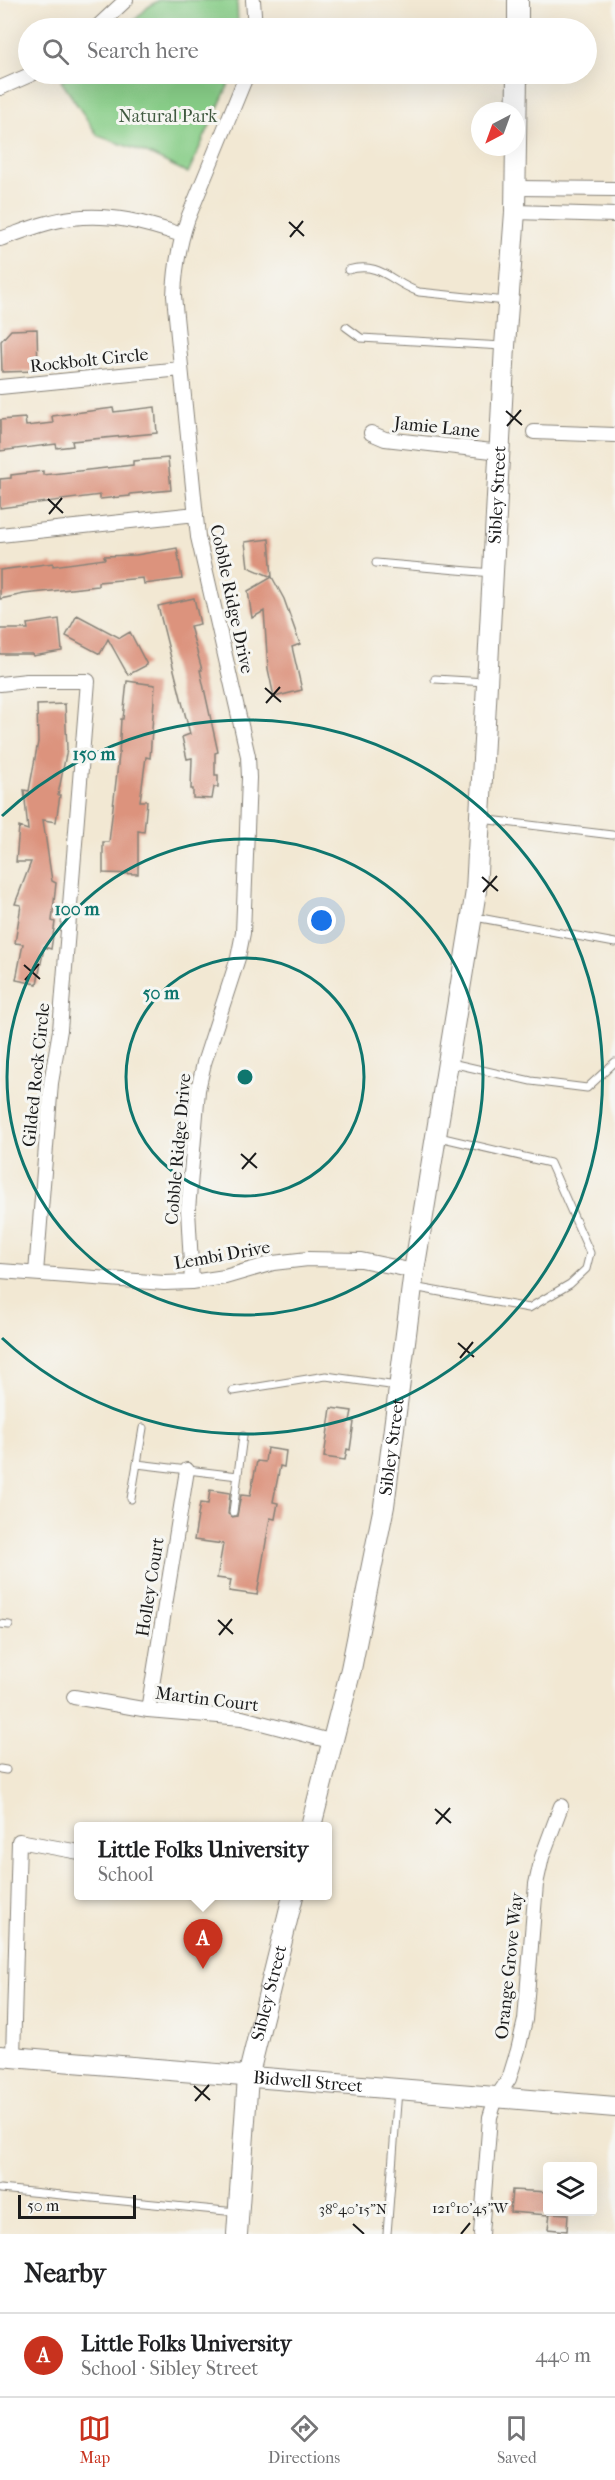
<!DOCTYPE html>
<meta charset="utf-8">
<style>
:root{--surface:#fff;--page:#f6f6f6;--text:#202124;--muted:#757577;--line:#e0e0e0;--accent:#c8321e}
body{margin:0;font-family:"IM FELL French Canon",serif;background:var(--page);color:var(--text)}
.controls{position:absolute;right:18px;bottom:18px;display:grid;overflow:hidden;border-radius:6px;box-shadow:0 6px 24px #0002}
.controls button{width:54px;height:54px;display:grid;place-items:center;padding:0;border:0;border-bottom:2px solid var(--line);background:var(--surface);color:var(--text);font:30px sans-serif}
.compass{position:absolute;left:471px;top:102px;width:54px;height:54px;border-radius:50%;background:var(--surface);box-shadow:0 6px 24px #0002;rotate:221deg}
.scale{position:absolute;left:18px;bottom:15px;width:118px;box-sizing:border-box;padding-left:6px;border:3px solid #1c1c1c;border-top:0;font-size:16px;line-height:21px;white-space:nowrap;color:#1c1c1c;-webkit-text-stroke:4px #f6f6f2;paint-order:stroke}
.you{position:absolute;left:322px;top:921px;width:21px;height:21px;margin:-15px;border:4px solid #fff;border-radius:50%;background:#1a73e8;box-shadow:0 0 0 9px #1a73e833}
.badge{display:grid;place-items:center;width:39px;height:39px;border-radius:50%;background:var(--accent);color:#fff;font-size:20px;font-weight:700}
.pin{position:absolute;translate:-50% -50px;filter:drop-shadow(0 2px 3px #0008)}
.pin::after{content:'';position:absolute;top:32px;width:21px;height:18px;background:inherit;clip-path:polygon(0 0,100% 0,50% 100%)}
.popup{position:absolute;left:74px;top:1822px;width:258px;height:78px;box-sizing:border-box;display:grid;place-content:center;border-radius:6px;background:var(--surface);filter:drop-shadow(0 2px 4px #0005);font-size:20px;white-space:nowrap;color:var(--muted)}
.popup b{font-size:22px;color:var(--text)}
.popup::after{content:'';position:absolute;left:50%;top:100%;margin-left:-12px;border:12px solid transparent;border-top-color:var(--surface)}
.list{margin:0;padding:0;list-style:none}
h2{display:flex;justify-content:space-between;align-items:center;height:78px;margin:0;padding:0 24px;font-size:26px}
h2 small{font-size:20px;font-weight:400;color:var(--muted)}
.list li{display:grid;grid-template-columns:39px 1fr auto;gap:18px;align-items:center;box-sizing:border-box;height:84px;padding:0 24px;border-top:2px solid var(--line)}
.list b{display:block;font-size:22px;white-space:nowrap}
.list p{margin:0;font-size:20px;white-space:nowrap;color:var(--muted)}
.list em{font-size:20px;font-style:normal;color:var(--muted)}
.icon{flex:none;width:33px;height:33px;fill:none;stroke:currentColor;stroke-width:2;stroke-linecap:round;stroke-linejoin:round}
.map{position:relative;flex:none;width:615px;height:2234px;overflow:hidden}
.search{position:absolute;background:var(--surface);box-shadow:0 6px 24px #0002;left:18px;right:18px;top:18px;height:66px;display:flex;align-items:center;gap:15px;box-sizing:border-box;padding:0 21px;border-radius:33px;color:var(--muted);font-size:22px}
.sheet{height:162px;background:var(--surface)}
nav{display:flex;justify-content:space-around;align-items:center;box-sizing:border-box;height:84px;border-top:2px solid var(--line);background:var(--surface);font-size:16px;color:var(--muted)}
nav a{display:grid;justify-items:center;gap:3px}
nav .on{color:var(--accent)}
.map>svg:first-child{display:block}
</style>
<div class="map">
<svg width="615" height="2234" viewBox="0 0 615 2234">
<rect width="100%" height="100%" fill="#f6f6f2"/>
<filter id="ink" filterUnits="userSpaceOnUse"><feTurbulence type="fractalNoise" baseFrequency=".0167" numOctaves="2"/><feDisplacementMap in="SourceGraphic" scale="12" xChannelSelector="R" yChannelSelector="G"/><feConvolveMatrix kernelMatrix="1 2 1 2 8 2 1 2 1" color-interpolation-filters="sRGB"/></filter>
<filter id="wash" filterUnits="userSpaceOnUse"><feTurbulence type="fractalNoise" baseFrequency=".008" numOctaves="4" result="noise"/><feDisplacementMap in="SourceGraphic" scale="24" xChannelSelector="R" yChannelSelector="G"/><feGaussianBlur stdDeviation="1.35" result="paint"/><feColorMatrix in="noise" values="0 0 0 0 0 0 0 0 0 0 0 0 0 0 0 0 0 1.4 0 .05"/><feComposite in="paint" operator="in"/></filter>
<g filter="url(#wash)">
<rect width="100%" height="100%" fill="#f2e8d3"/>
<!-- green -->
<path fill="#87cd87" stroke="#527452" stroke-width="1.5" d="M159,0H237L238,28H127L148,7Z
M73,74H231L228,86L188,173L149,154L98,136L61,81Z"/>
<g id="blocks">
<!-- building -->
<path fill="#dc937d" d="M37,329L38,371L2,372L1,341L11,330Z
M155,407L157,433L72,441L73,446L57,448L56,444L0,451V420L25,418L26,426L53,423L52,416L113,408L114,412Z
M168,458L171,490L130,494V496L100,499V495L0,508V479L11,478V475L43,471V475L133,465V461Z
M269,539L272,577L248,567L245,542Z
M177,548L182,579L144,584L143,578L98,582V586L24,594L0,599V570L53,563V566L105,559L104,556L136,555Z
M272,577L284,599L300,644L292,647L302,690L274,697L268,669L264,611L252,618L248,591Z
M194,598L200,624L190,626L202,670H200L218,752L215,753V775H218V787H214L212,799L193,798V789H191L192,758L187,759L182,737L190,734L158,606Z
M77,615L120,638L130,632L147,665L128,675L108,639L100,654L66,636Z
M59,619L62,651L33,656L32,654H0V629H28L27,624Z
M127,681L155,685L150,758L146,757L140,801H147L144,832L138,831V874L103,873V842H109L119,755L121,719H123Z
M65,704L67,749L58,795H60L56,822L43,820L52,881L56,883L52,921L55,922L51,949L44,947L37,984L16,980L23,944L15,943L21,905L15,904L31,862H16L19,827L28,830L24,790L29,791L38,742L37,705Z
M331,1408L352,1411L350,1421L354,1422L350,1450L347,1449L345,1460L324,1457Z
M267,1448L286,1451L284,1467L280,1466L273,1502L278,1503L275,1519L270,1518L257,1595L229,1591L231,1580L217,1578L223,1544L194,1540L200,1503L208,1504L210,1490L230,1493L228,1514L232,1517L237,1516L241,1495L250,1496L257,1461L265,1462Z
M512,2190L548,2192V2215L510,2212Z
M550,2213L568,2214L567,2231L548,2229Z"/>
</g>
</g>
<g filter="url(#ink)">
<use href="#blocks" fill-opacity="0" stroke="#878278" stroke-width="1.5"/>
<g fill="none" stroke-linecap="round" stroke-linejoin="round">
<!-- lane casing -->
<g stroke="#878278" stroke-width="9">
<path id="lane" d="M348,270C381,261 390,282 419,292L506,301
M346,327L361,338L503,346
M376,563L492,573
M435,679L486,682
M481,819L612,835
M475,917L615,943
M451,1063L531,1081L587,1088L615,1062
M413,1287L529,1308L570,1284L586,1269L590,1253L550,1163L439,1137
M233,1391L326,1376L397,1386
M137,1464L238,1476
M131,1499L143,1428
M233,1512L243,1436
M0,1624L9,1625
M0,1769L6,1770
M0,2189L236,2212
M387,2234L398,2090"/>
</g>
<!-- street casing -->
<g stroke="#878278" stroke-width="16">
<path id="street" d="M253,0L255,28
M96,28L126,0
M0,88L32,74
M516,188L615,189
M515,212L615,215
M0,239C24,231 47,221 72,218C111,213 146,223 182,235
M0,387L181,369
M534,432L615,435
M371,433L385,439L501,452
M0,535L196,514
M0,684L27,681H88L60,1030L51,1083L36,1273
M0,1271L164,1283L192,1282L225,1277L273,1263L308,1259L361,1260L414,1271
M192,1282L188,1210L198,1090L204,1063L238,958L243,933L249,778L248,756L198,537L174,296C175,268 179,244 188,218L247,74
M74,1697L148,1710L242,1718L334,1742
M148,1710L187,1470
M13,2057L19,1841L79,1852
M481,2234L490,2117L496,2098L509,2079L518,2050L525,2020L536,1884L542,1857L561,1806"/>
</g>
<!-- secondary casing -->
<g stroke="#878278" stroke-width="22">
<g id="secondary">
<path d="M518,28V0"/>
<path id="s1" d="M311,1826L351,1669L384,1506L414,1271L476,891L505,346L515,212L517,74"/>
<path id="s2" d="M0,2056L615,2107"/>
<path id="s3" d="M237,2234L248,2077L293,1896"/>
</g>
</g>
<!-- lane -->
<use href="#lane" stroke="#fff" stroke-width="7"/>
<!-- street -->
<use href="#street" stroke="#fff" stroke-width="14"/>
<!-- secondary -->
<use href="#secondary" stroke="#fff" stroke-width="20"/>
</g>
</g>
<!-- ticks -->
<path fill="none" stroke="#1c1c1c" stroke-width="2" d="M289,222L304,236M290,237L303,221M506,411L522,425M507,426L521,410M48,499L63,513M49,514L62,498M265,688L281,702M266,703L280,687M482,877L498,891M483,892L497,876M24,965L40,979M25,980L39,964M241,1154L257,1168M242,1169L256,1153M458,1343L474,1357M460,1358L473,1342M218,1620L233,1634M219,1635L232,1619M435,1809L451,1823M436,1824L450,1808M194,2086L210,2100M195,2101L209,2085M353,2224L364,2234M461,2234L470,2223"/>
<!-- distance rings -->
<g fill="none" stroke="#0f766e" stroke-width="3">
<circle cx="245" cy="1077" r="119"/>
<circle cx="245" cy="1077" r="238"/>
<path d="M2 816A357 357 0 1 1 2 1338"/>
</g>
<g text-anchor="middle" stroke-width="6" stroke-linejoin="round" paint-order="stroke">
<!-- park labels -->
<g font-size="18" fill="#415a41" stroke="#f6f6f2">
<text x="168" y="122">Natural Park</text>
</g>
<!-- street labels -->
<g font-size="18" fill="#1c1c1c" stroke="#f6f6f2">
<text transform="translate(89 360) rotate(-6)" y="6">Rockbolt Circle</text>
<text transform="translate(437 427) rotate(6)" y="6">Jamie Lane</text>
<text dy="6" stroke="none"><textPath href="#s1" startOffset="1347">Sibley Street</textPath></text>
<text transform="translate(232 599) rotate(78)" y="6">Cobble Ridge Drive</text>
<text transform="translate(36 1075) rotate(-84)" y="6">Gilded Rock Circle</text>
<text transform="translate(178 1149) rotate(-85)" y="6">Cobble Ridge Drive</text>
<text transform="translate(222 1255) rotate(-10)" y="6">Lembi Drive</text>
<text dy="6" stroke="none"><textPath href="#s1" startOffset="388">Sibley Street</textPath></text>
<text transform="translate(150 1587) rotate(-81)" y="6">Holley Court</text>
<text transform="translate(207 1699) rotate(7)" y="6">Martin Court</text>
<text transform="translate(509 1966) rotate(-84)" y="6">Orange Grove Way</text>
<text dy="6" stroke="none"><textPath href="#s3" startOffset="244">Sibley Street</textPath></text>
<text dy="6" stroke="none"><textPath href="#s2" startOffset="309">Bidwell Street</textPath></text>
</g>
</g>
<g font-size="15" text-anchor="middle" fill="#1c1c1c" stroke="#f6f6f2" stroke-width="6" stroke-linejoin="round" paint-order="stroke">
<text x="470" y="2213">121°10'45"W</text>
<text x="353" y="2214">38°40'15"N</text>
</g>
<circle cx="245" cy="1077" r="9" fill="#0f766e" stroke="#f6f6f2" stroke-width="3"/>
<g font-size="18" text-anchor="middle" font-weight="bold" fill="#0f766e" stroke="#f6f6f2" stroke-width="6" stroke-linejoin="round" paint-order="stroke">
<text x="94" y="760">150 m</text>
<text x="77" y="915">100 m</text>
<text x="161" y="999">50 m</text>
</g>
</svg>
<div class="controls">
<button><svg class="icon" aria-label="layers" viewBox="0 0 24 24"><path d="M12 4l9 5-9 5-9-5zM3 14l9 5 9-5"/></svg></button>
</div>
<svg class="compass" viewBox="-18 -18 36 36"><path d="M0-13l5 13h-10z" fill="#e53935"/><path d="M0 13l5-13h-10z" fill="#757577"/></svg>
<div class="scale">50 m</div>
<div class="you"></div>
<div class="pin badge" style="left:203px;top:1969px">A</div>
<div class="popup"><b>Little Folks University</b>School</div>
<div class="search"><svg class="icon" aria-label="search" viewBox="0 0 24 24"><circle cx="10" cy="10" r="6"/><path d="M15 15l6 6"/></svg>Search here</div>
</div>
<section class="sheet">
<h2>Nearby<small></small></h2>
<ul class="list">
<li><span class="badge">A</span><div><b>Little Folks University</b><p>School · Sibley Street</p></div><em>440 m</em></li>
</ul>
</section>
<nav>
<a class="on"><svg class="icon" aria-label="map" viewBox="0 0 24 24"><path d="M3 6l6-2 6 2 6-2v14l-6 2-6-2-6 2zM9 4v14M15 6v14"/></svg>Map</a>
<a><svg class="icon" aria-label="directions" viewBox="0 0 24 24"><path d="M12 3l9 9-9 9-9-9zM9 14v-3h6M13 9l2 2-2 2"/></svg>Directions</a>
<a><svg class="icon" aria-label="saved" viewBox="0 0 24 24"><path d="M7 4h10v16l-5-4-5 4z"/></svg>Saved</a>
</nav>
